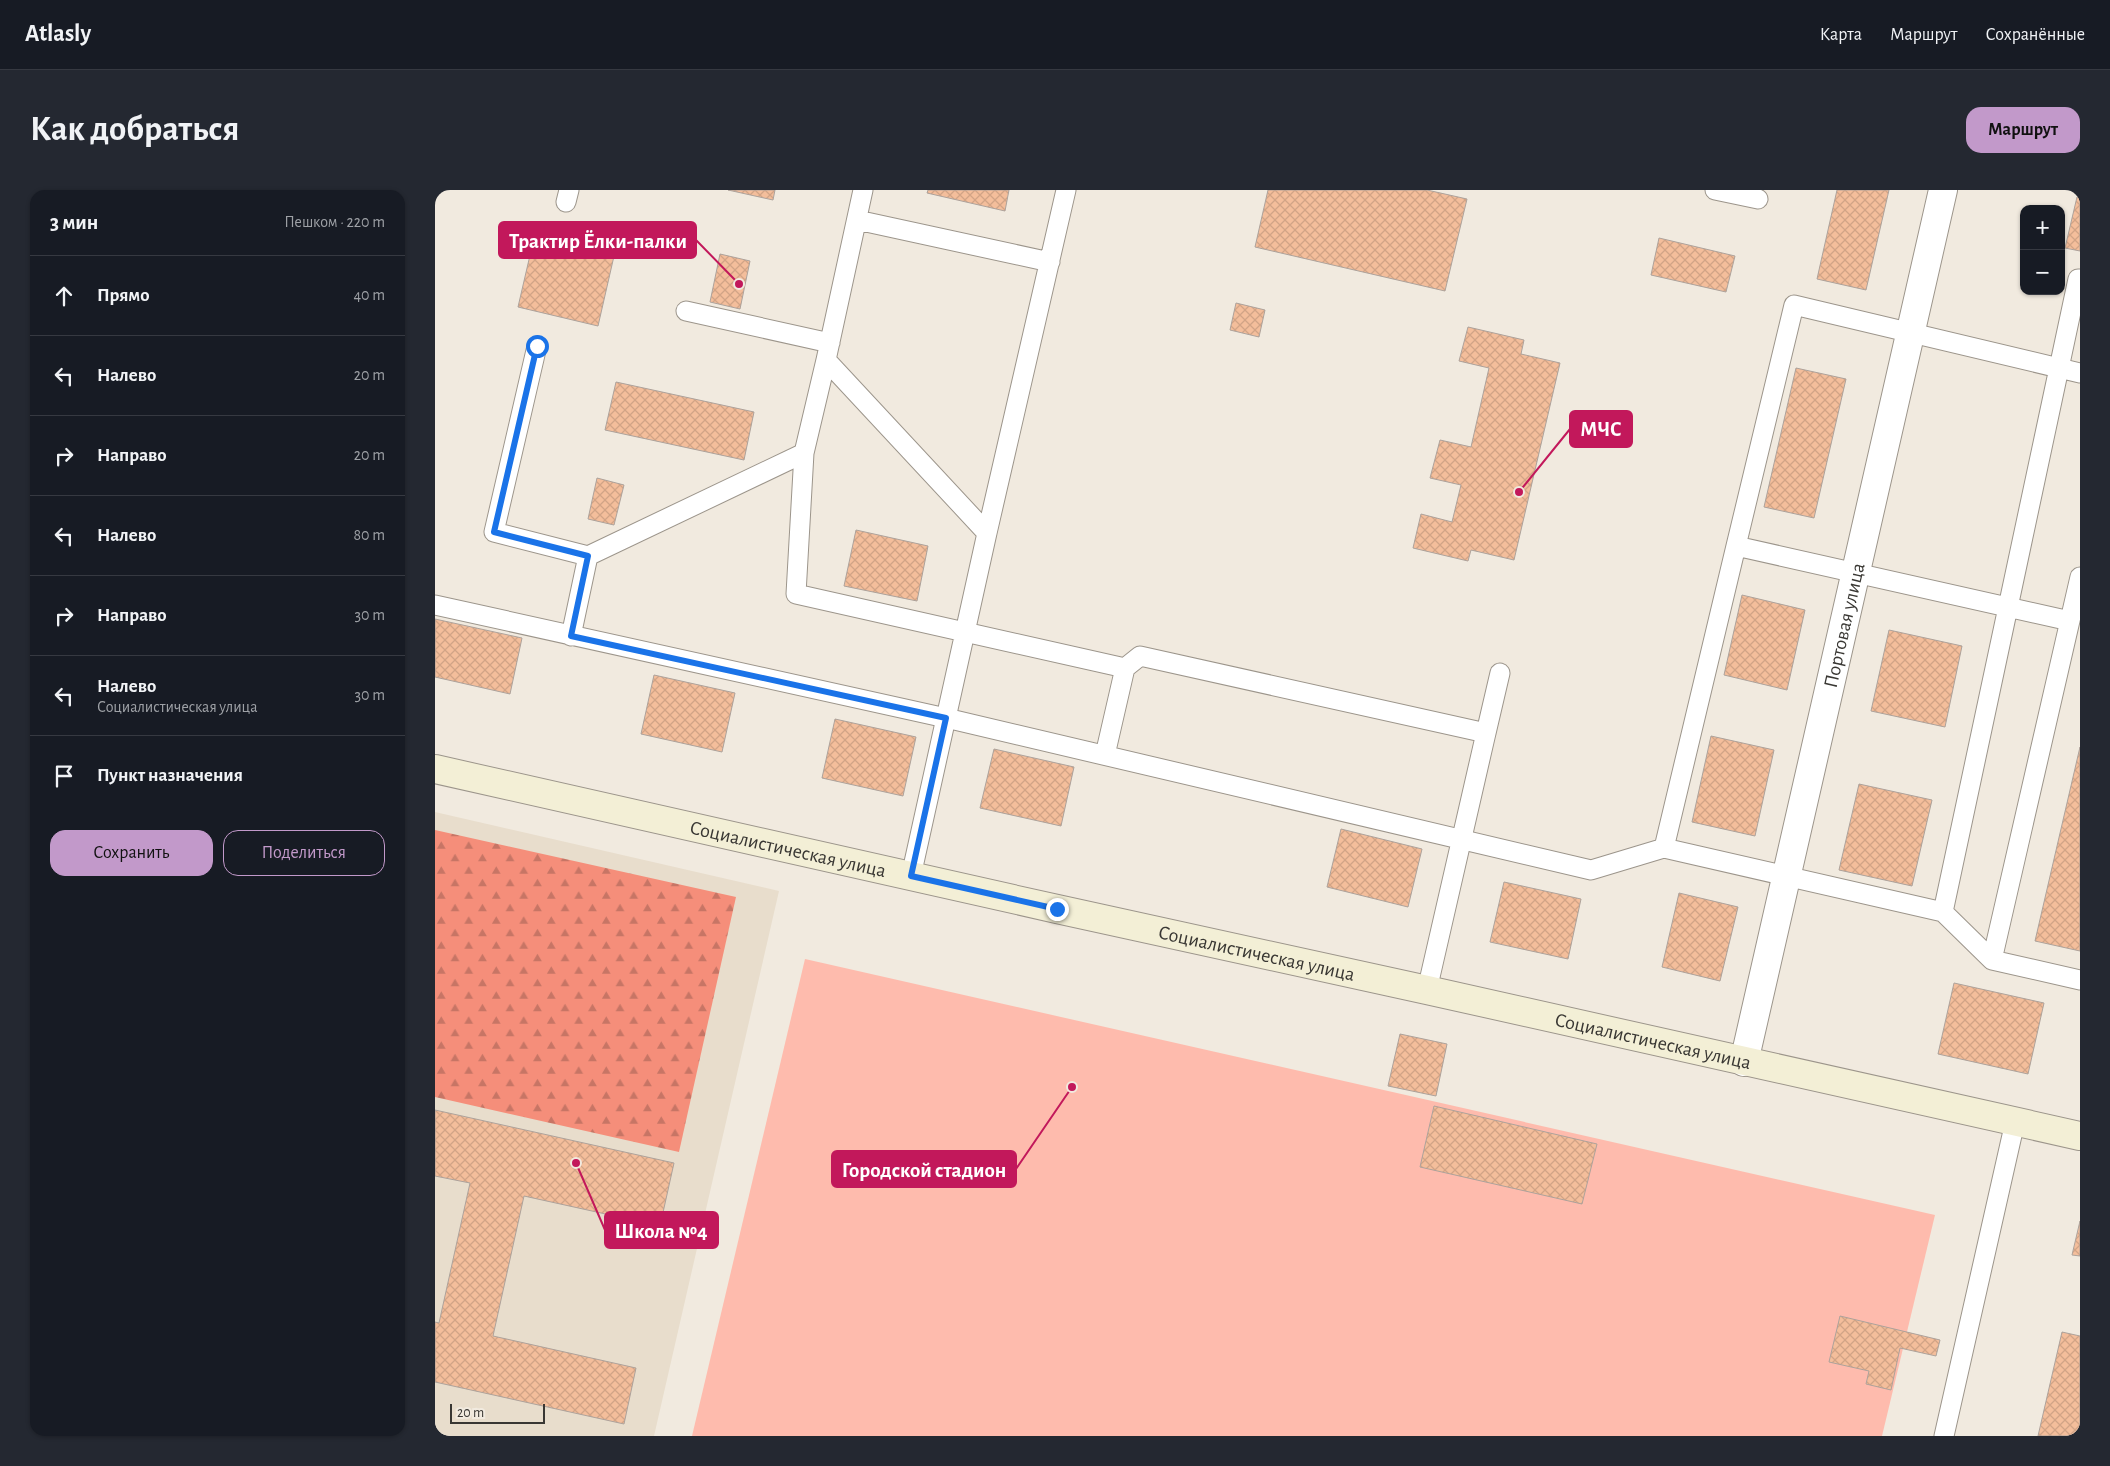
<!DOCTYPE html>
<html lang="ru">
<meta charset="utf-8">
<style>
:root{--surface:#171b24;--page:#242831;--text:#f1f3f6;--muted:#9ea1a6;--line:#363941;--accent:#c299ca}
body{margin:0;font-family:"Alegreya Sans",sans-serif;background:var(--page);color:var(--text)}
.controls{position:absolute;right:15px;top:15px;display:grid;overflow:hidden;border-radius:10px;box-shadow:0 1px 4px #0004}
.controls button{width:45px;height:45px;display:grid;place-items:center;padding:0;border:0;border-bottom:1px solid var(--line);background:var(--surface);color:var(--text);font:25px sans-serif}
.scale{position:absolute;left:15px;bottom:12px;width:95px;box-sizing:border-box;padding-left:5px;border:2px solid #393733;border-top:0;font-size:14px;line-height:18px;white-space:nowrap;color:#393733;-webkit-text-stroke:4px #f1eadf;paint-order:stroke}
.stop{position:absolute;width:15px;height:15px;margin:-11px;border:4px solid #1a73e8;border-radius:50%;background:#fff}
.stop.end{background:#1a73e8;border-color:#fff;box-shadow:0 1px 5px #0008}
.list{margin:0;padding:0;list-style:none}
h2{display:flex;justify-content:space-between;align-items:center;height:65px;margin:0;padding:0 20px;font-size:21px}
h2 small{font-size:16px;font-weight:400;color:var(--muted)}
.list li{display:grid;grid-template-columns:32px 1fr auto;gap:15px;align-items:center;box-sizing:border-box;height:80px;padding:0 20px;border-top:1px solid var(--line)}
.list b{display:block;font-size:19px;white-space:nowrap}
.list p{margin:0;font-size:16px;white-space:nowrap;color:var(--muted)}
.list em{font-size:16px;font-style:normal;color:var(--muted)}
.actions{display:flex;gap:10px;padding:15px 20px}
.actions a{flex:1;padding:11px 0;border:1px solid var(--accent);border-radius:15px;text-align:center;font-size:18px;color:var(--accent)}
.actions .main{background:var(--accent);color:#111}
.icon{flex:none;width:28px;height:28px;fill:none;stroke:currentColor;stroke-width:2;stroke-linecap:round;stroke-linejoin:round}
.map{position:relative;flex:none;width:1645px;height:1246px;overflow:hidden;border-radius:15px}
header{display:flex;align-items:center;gap:30px;box-sizing:border-box;height:70px;padding:0 25px;background:var(--surface);border-bottom:1px solid var(--line)}
header strong{font-size:24px}
nav{display:flex;gap:28px;margin-inline-start:auto;font-size:18px}
.intro{display:flex;align-items:center;justify-content:space-between;box-sizing:border-box;height:120px;padding:0 30px}
h1{margin:0;font-size:35px}
.button{padding:12px 22px;border-radius:15px;background:var(--accent);color:#111;font-size:18px;font-weight:700}
main{display:flex;gap:30px;padding:0 30px}
aside{flex:1;background:var(--surface);border-radius:15px;box-shadow:0 1px 4px #0004}
.map>svg:first-child{display:block}
</style>
<header>
<strong>Atlasly</strong>
<nav><a>Карта</a><a>Маршрут</a><a>Сохранённые</a></nav>
</header>
<div class="intro"><h1>Как добраться</h1><a class="button">Маршрут</a></div>
<main>
<aside>
<h2>3 мин<small>Пешком · 220 m</small></h2>
<ul class="list">
<li><svg class="icon" aria-label="ahead" viewBox="0 0 24 24"><path d="M12 20V5M6 11l6-6 6 6"/></svg><div><b>Прямо</b></div><em>40 m</em></li>
<li><svg class="icon" aria-label="left" viewBox="0 0 24 24"><path d="M17 20v-9H6M10 6l-5 5 5 5"/></svg><div><b>Налево</b></div><em>20 m</em></li>
<li><svg class="icon" aria-label="right" viewBox="0 0 24 24"><path d="M7 20v-9h11M14 6l5 5-5 5"/></svg><div><b>Направо</b></div><em>20 m</em></li>
<li><svg class="icon" aria-label="left" viewBox="0 0 24 24"><path d="M17 20v-9H6M10 6l-5 5 5 5"/></svg><div><b>Налево</b></div><em>80 m</em></li>
<li><svg class="icon" aria-label="right" viewBox="0 0 24 24"><path d="M7 20v-9h11M14 6l5 5-5 5"/></svg><div><b>Направо</b></div><em>30 m</em></li>
<li><svg class="icon" aria-label="left" viewBox="0 0 24 24"><path d="M17 20v-9H6M10 6l-5 5 5 5"/></svg><div><b>Налево</b><p>Социалистическая улица</p></div><em>30 m</em></li>
<li><svg class="icon" aria-label="arrive" viewBox="0 0 24 24"><path d="M6 21V4h12l-3 4 3 4H6"/></svg><div><b>Пункт назначения</b></div></li>
</ul>
<div class="actions"><a class="main">Сохранить</a><a>Поделиться</a></div>
</aside>
<div class="map">
<svg width="1645" height="1246" viewBox="0 0 1645 1246">
<defs>
<pattern id="forest-firs" width="22" height="20" patternUnits="userSpaceOnUse" patternTransform="scale(1.25)"><rect width="22" height="20" fill="#f58e7a"/><path d="M5 1l3.5 6h-7zM16 11l3.5 6h-7z" fill="#c77565"/></pattern>
<pattern id="building-cross-hatch" width="8" height="8" patternUnits="userSpaceOnUse" patternTransform="scale(1.25)"><rect width="8" height="8" fill="#f4be9b"/><path d="M0 0l8 8M0 8l8-8" fill="none" stroke="#d2a486"/></pattern>
</defs>
<rect width="100%" height="100%" fill="#f1eadf"/>
<!-- built -->
<path fill="#e8ddcc" d="M0,622L344,701L219,1246H0Z"/>
<!-- green -->
<path fill="#febbad" d="M370,769L1500,1025L1447,1246H257Z"/>
<!-- forest -->
<path fill="url(#forest-firs)" d="M0,640L301,707L244,962L0,907Z"/>
<!-- building -->
<path fill="url(#building-cross-hatch)" stroke="#ada29b" d="M293,0H340L338,10Z
M493,0H574L570,21L492,3Z
M833,0H992L1032,9L1010,101L820,57Z
M1402,0H1454L1431,100L1382,89Z
M1642,7H1645V61L1630,58Z
M102,35L182,53L163,136L83,117Z
M1224,48L1300,66L1291,102L1216,85Z
M285,64L315,71L305,119L275,112Z
M801,113L830,120L824,147L795,140Z
M1033,137L1089,150L1086,164L1125,173L1079,370L1036,360L1033,371L978,358L986,324L1017,332L1026,295L995,288L1005,250L1036,257L1054,178L1024,171Z
M1361,178L1411,189L1379,328L1329,317Z
M181,192L319,222L309,270L170,240Z
M162,288L189,295L179,335L153,329Z
M421,340L493,356L482,411L409,396Z
M1307,405L1370,420L1352,500L1289,485Z
M0,429L87,448L75,504L0,487Z
M1454,440L1527,456L1510,537L1436,521Z
M219,485L300,503L287,562L206,544Z
M400,529L481,547L468,606L387,588Z
M1276,546L1339,560L1320,646L1257,632Z
M1645,557V761L1600,751Z
M559,559L639,577L626,636L545,618Z
M1424,594L1497,610L1477,696L1404,680Z
M906,639L987,659L973,717L892,697Z
M1069,692L1146,709L1133,769L1055,752Z
M1244,703L1303,717L1285,791L1227,777Z
M1519,793L1609,813L1593,884L1503,864Z
M965,844L1012,854L1001,906L953,896Z
M999,916L1162,954L1147,1014L985,977Z
M0,920L239,973L225,1036L89,1006L58,1146L201,1178L189,1234L0,1192V1132L4,1133L35,993L0,986Z
M1645,1031V1066L1637,1065Z
M1405,1126L1505,1150L1501,1166L1465,1158L1456,1200L1431,1194L1434,1181L1394,1172Z
M1627,1142L1645,1146V1246H1603Z"/>
<g fill="none" stroke-linecap="round" stroke-linejoin="round">
<!-- service casing -->
<g stroke="#9c958b" stroke-width="21">
<path id="service" d="M428,0L391,170L552,343L476,686
M1280,0L1323,9
M131,12L134,0
M422,30L615,72
M251,121L395,153
M102,156L59,342L153,366
M391,170L369,263L361,404L690,478L705,466L1051,543L992,800
M552,343L631,0
M0,415L511,528L1156,680L1229,658L1508,722L1557,770L1645,790
M1635,431L1301,356L1359,115L1645,183
M136,446L153,366L369,263
M1051,543L1065,483
M670,565L690,478
M1229,658L1301,356
M1508,722L1643,89H1645
M1557,770L1645,387
M1509,1246L1580,932"/>
</g>
<!-- minor casing -->
<g stroke="#9c958b" stroke-width="30">
<g id="minor">
<path id="s1" d="M1309,872L1508,0"/>
</g>
</g>
<!-- secondary casing -->
<g stroke="#9c958b" stroke-width="30">
<g id="secondary">
<path id="s2" d="M0,579L622,719L992,800L1645,946"/>
</g>
</g>
<!-- service -->
<use href="#service" stroke="#fff" stroke-width="19"/>
<!-- minor -->
<use href="#minor" stroke="#fff" stroke-width="28"/>
<!-- secondary -->
<use href="#secondary" stroke="#f3efd6" stroke-width="28"/>
</g>
<g fill="none" stroke-linecap="round" stroke-linejoin="round">
<!-- route -->
<path stroke="#1a73e8" stroke-width="6" d="M102,156L59,342L153,366L136,446L511,528L476,686L622,719"/>
</g>
<g text-anchor="middle" stroke-width="4" stroke-linejoin="round" paint-order="stroke">
<!-- street labels -->
<g font-size="20" fill="#393733" stroke="#f1eadf">
<text dy="7" stroke="none"><textPath href="#s1" startOffset="448">Портовая улица</textPath></text>
<text dy="7" stroke="none"><textPath href="#s2" startOffset="362">Социалистическая улица</textPath></text>
<text dy="7" stroke="none"><textPath href="#s2" startOffset="842">Социалистическая улица</textPath></text>
<text dy="7" stroke="none"><textPath href="#s2" startOffset="1248">Социалистическая улица</textPath></text>
</g>
</g>
<!-- callouts -->
<path fill="none" stroke="#c2185b" stroke-width="2" d="M304 94L261 50M1084 302L1135 239M637 897L581 979M141 973L170 1040"/>
<g fill="#c2185b" stroke="#f1eadf" stroke-width="2">
<circle cx="304" cy="94" r="5"/>
<circle cx="1084" cy="302" r="5"/>
<circle cx="637" cy="897" r="5"/>
<circle cx="141" cy="973" r="5"/>
</g>
<g fill="#c2185b" stroke="#c2185b" stroke-width="2">
<rect x="64" y="32" width="197" height="36" rx="5"/>
<rect x="1135" y="221" width="62" height="36" rx="5"/>
<rect x="397" y="961" width="184" height="36" rx="5"/>
<rect x="170" y="1022" width="113" height="36" rx="5"/>
</g>
<g font-size="21" text-anchor="middle" font-weight="bold" fill="#fff">
<text x="163" y="58">Трактир Ёлки-палки</text>
<text x="1166" y="246">МЧС</text>
<text x="489" y="987">Городской стадион</text>
<text x="226" y="1048">Школа №4</text>
</g>
</svg>
<div class="controls">
<button>+</button>
<button>−</button>
</div>
<div class="scale">20 m</div>
<div class="stop" style="left:102px;top:156px"></div>
<div class="stop end" style="left:622px;top:719px"></div>
</div>
</main>
